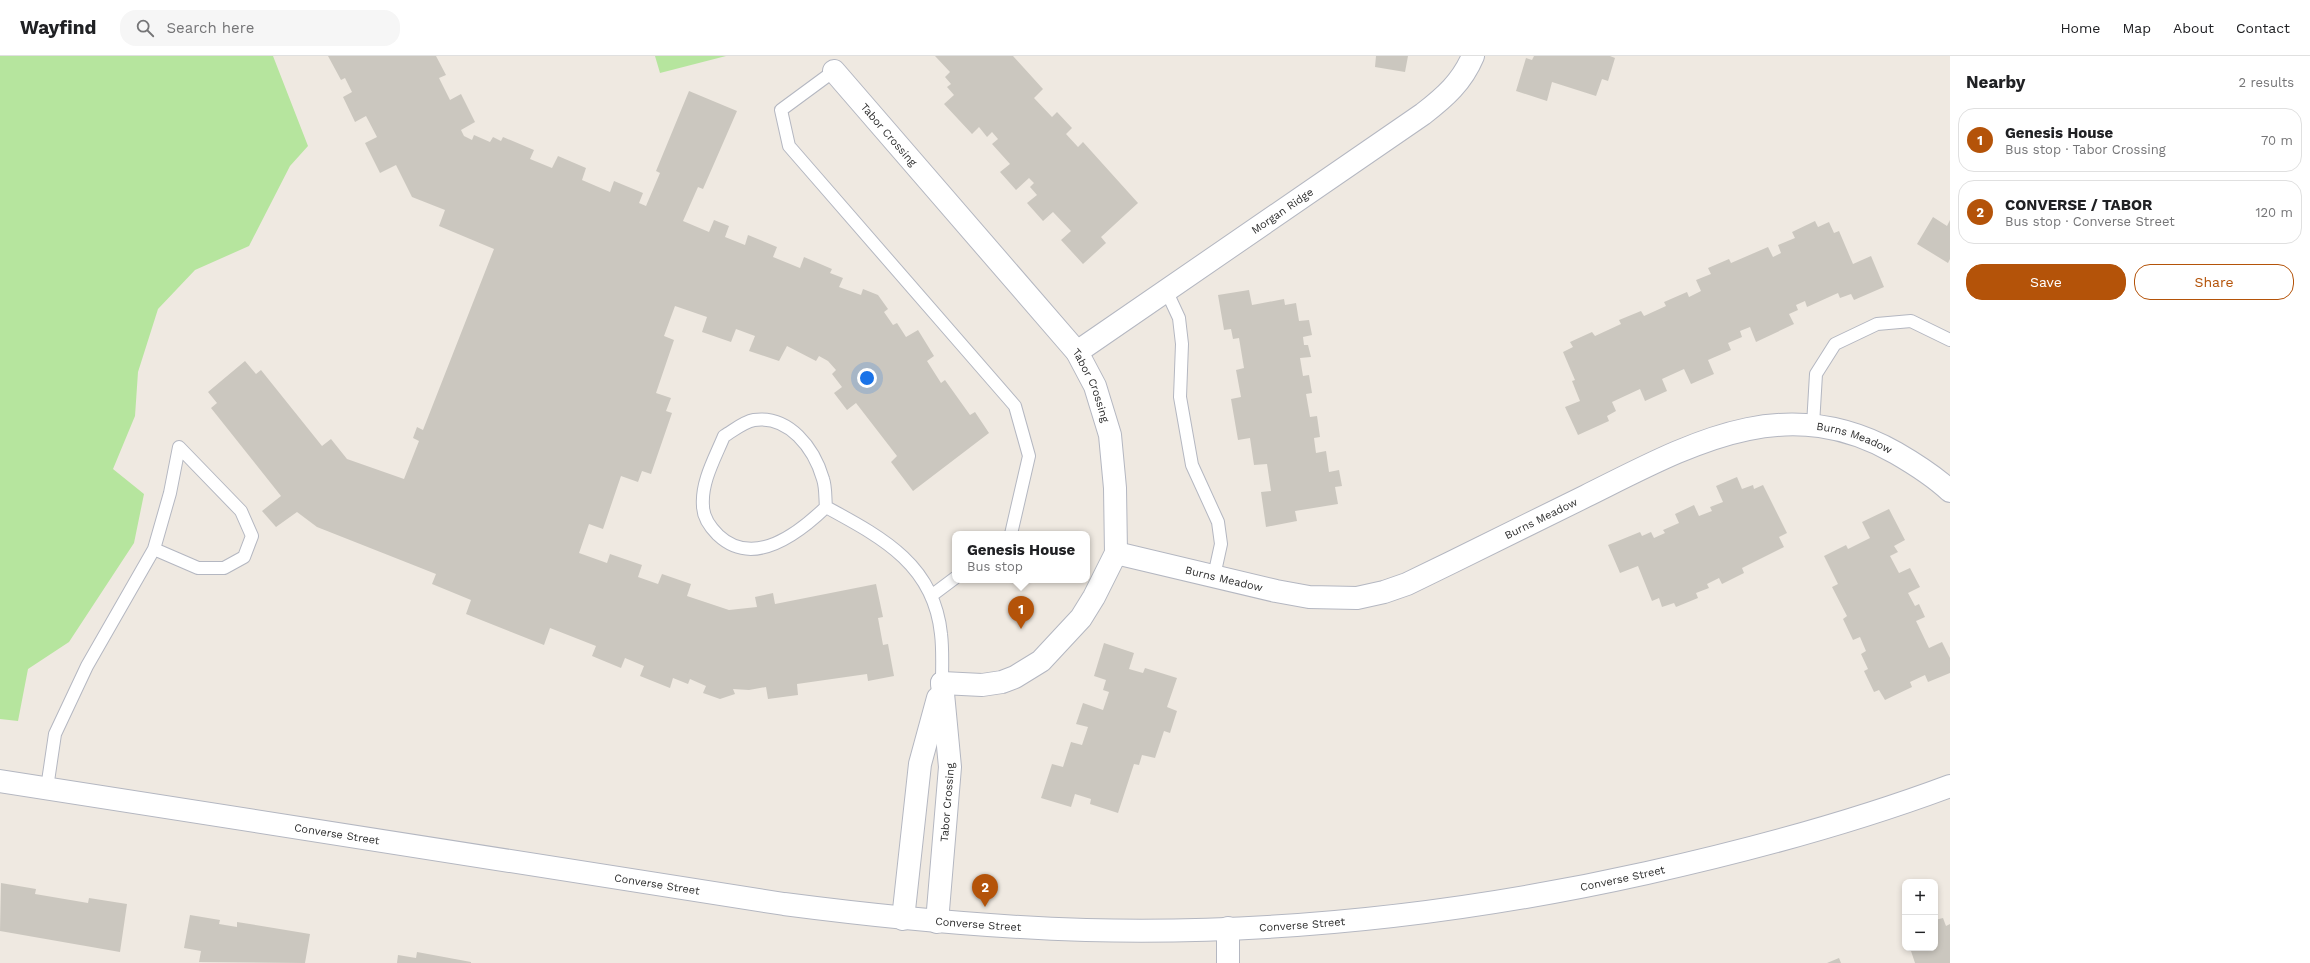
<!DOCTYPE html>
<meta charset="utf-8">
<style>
:root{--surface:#fff;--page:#f6f6f6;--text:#202124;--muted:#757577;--line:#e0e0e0;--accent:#b45309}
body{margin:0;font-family:"Work Sans",sans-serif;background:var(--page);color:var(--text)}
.controls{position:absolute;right:12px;bottom:12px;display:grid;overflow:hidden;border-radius:8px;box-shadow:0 2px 6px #0003}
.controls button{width:36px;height:36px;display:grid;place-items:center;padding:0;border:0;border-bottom:1px solid var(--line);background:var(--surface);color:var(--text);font:20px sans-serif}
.you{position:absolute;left:867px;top:322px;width:14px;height:14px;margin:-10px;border:3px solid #fff;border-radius:50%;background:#1a73e8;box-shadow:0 0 0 6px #1a73e833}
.badge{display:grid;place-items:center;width:26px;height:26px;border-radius:50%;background:var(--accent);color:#fff;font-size:13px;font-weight:700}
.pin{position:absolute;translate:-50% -33px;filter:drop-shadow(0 1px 2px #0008)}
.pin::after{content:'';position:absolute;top:21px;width:14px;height:12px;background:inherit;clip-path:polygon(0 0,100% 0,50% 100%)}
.popup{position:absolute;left:952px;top:475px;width:138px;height:52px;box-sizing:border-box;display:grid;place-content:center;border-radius:8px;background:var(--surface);filter:drop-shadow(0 1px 3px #0005);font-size:13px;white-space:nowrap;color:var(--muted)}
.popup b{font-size:15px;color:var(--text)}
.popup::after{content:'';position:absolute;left:50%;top:100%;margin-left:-8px;border:8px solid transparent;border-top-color:var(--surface)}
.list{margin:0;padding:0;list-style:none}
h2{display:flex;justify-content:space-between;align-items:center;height:52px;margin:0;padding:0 16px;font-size:17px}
h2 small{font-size:13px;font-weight:400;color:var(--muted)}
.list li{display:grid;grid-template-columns:26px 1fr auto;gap:12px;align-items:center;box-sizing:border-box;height:64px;margin:0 8px 8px;padding:0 8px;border:1px solid var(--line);border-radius:16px}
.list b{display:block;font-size:15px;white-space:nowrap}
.list p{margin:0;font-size:13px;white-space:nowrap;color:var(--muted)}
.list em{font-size:13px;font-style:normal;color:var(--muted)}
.actions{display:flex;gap:8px;padding:12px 16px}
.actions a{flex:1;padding:9px 0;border:1px solid var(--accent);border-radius:16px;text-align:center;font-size:14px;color:var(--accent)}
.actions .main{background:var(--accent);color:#fff}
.icon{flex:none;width:22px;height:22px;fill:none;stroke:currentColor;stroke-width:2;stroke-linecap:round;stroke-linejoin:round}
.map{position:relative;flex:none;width:1950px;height:907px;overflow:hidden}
header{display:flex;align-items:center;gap:24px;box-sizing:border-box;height:56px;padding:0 20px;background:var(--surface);border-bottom:1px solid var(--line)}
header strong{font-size:19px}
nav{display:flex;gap:22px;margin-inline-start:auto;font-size:14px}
.search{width:280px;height:36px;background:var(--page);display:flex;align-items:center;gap:10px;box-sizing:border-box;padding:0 14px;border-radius:16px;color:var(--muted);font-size:15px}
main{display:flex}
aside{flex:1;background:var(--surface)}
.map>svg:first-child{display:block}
</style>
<header>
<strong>Wayfind</strong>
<div class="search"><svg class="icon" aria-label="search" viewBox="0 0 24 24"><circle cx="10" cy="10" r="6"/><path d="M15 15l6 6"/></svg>Search here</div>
<nav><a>Home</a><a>Map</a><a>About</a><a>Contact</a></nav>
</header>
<main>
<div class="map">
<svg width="1950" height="907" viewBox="0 0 1950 907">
<rect width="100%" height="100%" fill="#efe9e1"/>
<!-- green -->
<path fill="#b6e59e" d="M0,0H273L308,90L290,110L249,190L195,214L158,253L138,316L135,360L113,413L144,438L134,487L69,586L28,613L18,665L0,663Z
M655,0H726L660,17Z"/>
<!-- building -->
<path fill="#cbc7bf" d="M328,0H436L446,19L439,22L450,44L461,38L475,66L461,74L464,80L472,84L474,79L490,86L493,81L501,85L503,81L534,94L530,103L552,112L558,100L586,112L582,124L610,136L614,125L643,137L639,147L646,150L660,117L656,115L689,35L737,55L703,133L698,131L683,165L709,176L714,164L729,170L725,181L745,189L748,179L777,191L773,201L800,212L804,201L832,213L830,217L843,222L839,231L861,239L863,233L878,239L888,253L884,256L893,269L897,267L906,281L918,274L934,300L927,305L941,327L945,324L970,359L975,356L989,377L913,435L891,406L897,400L856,347L847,354L834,337L842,331L832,318L836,314L828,305L819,300L816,305L787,290L779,305L749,295L755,280L736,273L731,286L702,276L707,261L675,250L664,280L674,284L656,337L671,342L666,355L672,357L651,418L642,415L638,426L621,420L603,473L589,468L579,497L607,507L610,498L642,509L638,521L658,528L662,518L691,528L687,540L729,554L757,551L755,541L773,537L775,548L876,528L883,561L878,562L883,589L888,588L894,620L868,625L867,618L797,628L798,639L768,643L766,631L749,634L733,633L735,638L720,643L703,637L706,630L690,623L688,628L673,622L670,632L640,620L644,610L625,602L621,612L592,600L596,590L550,572L544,589L466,558L471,544L432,528L436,518L317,471L297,456L276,471L262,455L281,440L211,352L217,347L208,336L245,305L256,318L261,314L322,390L331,383L347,403L404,423L419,385L413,382L417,371L423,374L494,193L439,170L445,154L412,141L396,109L380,117L365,87L377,81L366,60L355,66L343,41L352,36L345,22L341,24Z
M935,0H1013L1043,33L1034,42L1052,61L1057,56L1072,72L1066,78L1078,91L1083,86L1138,147L1101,181L1106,187L1083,208L1061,184L1071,175L1053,156L1043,165L1027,147L1037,139L1030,131L1034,127L1029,122L1016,134L1000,116L1010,108L992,88L998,83L992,76L987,81L979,71L972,78L944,48L954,39L947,31L951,28L945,21L950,16Z
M1376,0H1408L1405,16L1375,11Z
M1534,0H1610L1615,2L1608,25L1602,23L1596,40L1552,26L1547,45L1516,35L1526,2L1532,4Z
M1933,161L1947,170L1950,164V203L1948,207L1917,188Z
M1815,165L1818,171L1829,166L1834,177L1839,175L1853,208L1871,200L1884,231L1854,244L1851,238L1840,242L1838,237L1807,251L1805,245L1796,249L1798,254L1789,258L1794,268L1756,286L1750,271L1740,275L1742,281L1728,287L1731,294L1708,304L1714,318L1691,328L1684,313L1662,323L1667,335L1645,345L1640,333L1612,346L1616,355L1607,360L1609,365L1578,379L1565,351L1580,345L1572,325L1575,324L1563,296L1573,291L1570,286L1592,276L1595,280L1621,268L1619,264L1641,255L1644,260L1666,250L1664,246L1687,236L1689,241L1701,235L1696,224L1711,218L1708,212L1729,203L1731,207L1768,191L1773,201L1781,197L1778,189L1795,182L1792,176Z
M1249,234L1252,249L1284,243L1285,249L1296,247L1299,265L1309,264L1312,279L1303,281L1304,289H1308L1311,301L1300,302L1303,320L1309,319L1312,337L1306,338L1310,361L1317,360L1320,381L1314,382L1316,397L1326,395L1329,416L1339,414L1342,430L1335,431L1338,448L1295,455L1297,465L1266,471L1261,436L1271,435L1267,408L1254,409L1250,382L1238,384L1231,343L1241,341L1236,314L1244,312L1239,282L1233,283L1231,273L1224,274L1218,239Z
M1737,421L1742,433L1753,429L1754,433L1763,429L1787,477L1779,481L1784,491L1742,512L1744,517L1722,528L1719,522L1707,528L1709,532L1696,537L1698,542L1676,551L1674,547L1662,551L1659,542L1652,545L1638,510L1620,517L1608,489L1640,476L1642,480L1651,476L1654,482L1665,477L1663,474L1679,467L1675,458L1694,449L1699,460L1712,455L1710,451L1723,446L1716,430Z
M1889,453L1905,484L1894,490L1898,496L1890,500L1899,517L1910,512L1920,531L1908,537L1915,550L1919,548L1925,561L1916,565L1929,592L1942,586L1950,602V617L1928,626L1925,619L1910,626L1912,631L1885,644L1879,634L1874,636L1864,615L1868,613L1861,598L1866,595L1860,581L1853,584L1843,563L1847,560L1832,531L1838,528L1824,500L1846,489L1848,493L1870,482L1862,466Z
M1104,587L1134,597L1129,613L1143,617L1145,612L1177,622L1167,651L1177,655L1170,677L1164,675L1155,702L1142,699L1139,709L1134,708L1118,757L1090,748L1091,743L1075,738L1071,751L1041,742L1052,708L1063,711L1071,686L1082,689L1088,671L1076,668L1083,647L1103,654L1109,636L1103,634L1106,624L1094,620Z
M1,827L36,833L35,838L88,847L89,842L127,848L120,896L0,875Z
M190,859L220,864L219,868L237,871V866L310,878L305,907L199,906L201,895L184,892Z
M1943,862L1946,870L1950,868V907H1915L1910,892H1935V864Z
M417,896L471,906V907H397L398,899L416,902Z
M1839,902L1841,907H1827Z"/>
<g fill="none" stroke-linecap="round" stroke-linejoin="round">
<!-- lane casing -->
<g stroke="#b4b7c1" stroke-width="14">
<path id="lane" d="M834,15L781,54L789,90L1015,350L1029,400L1011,478
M1166,234L1179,262L1182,288L1180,341L1192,409L1218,466L1221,488L1214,520
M1813,369L1816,318L1835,288L1877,268L1911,265L1950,284
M826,451C825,442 826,432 823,423C814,392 789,359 754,364C743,366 733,375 724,380C715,402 701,426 703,450C703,461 710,471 718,479C754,513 799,477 826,451C881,481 934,508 941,578C943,594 942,611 942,627
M931,540L955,522
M47,732L55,678L87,610L154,493L198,512H224L244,501L252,480L241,455L179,391L170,437L154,493"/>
</g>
<!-- street casing -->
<g stroke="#b4b7c1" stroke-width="24">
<g id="street">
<path id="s1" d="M834,15L1077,296L1095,330L1110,379L1115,432L1116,497L1094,541L1081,562L1041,605L1015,621L1002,626L982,629L942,627"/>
<path id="s2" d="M1077,296L1423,58C1445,41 1462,26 1473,0"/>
<path id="s3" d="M1116,497L1276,535L1309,541L1357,542L1384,536L1407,528C1467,499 1527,469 1586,440C1689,389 1784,333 1896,397C1915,408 1934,420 1950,435"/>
<path d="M903,863L920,708L938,642"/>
<path id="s4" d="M937,866L950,711L942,627"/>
<path d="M1228,872V907"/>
</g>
</g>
<!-- secondary casing -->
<g stroke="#b4b7c1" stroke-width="24">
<g id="secondary">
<path id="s5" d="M0,725L784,848C884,861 985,871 1086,874C1275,879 1463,858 1647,817C1750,794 1851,767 1950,730"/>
</g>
</g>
<!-- lane -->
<use href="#lane" stroke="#fff" stroke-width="12"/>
<!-- street -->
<use href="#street" stroke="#fff" stroke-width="22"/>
<!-- secondary -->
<use href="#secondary" stroke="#fff" stroke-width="22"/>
</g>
<g text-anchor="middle" stroke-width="3.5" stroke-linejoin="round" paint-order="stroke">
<!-- street labels -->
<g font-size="11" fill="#2e2e2e" stroke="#fff">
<text dy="4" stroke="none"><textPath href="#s1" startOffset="84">Tabor Crossing</textPath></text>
<text dy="4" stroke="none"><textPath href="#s2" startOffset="249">Morgan Ridge</textPath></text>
<text dy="4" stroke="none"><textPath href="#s1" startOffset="408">Tabor Crossing</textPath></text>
<text dy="4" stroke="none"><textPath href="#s3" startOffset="782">Burns Meadow</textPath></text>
<text dy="4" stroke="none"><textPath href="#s3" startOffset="447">Burns Meadow</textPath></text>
<text dy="4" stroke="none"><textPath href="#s3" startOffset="111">Burns Meadow</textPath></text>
<text dy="4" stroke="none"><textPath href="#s4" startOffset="120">Tabor Crossing</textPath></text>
<text dy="4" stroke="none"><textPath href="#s5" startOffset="341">Converse Street</textPath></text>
<text dy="4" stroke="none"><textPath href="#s5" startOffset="1637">Converse Street</textPath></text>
<text dy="4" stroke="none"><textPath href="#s5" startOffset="665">Converse Street</textPath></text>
<text dy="4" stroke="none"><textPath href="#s5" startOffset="989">Converse Street</textPath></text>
<text dy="4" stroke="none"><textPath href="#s5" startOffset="1313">Converse Street</textPath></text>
</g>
</g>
</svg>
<div class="controls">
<button>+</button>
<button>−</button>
</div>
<div class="you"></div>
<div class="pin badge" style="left:1021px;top:573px">1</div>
<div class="popup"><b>Genesis House</b>Bus stop</div>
<div class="pin badge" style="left:985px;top:851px">2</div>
</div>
<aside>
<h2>Nearby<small>2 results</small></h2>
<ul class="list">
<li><span class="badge">1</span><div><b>Genesis House</b><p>Bus stop · Tabor Crossing</p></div><em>70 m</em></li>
<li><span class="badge">2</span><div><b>CONVERSE / TABOR</b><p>Bus stop · Converse Street</p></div><em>120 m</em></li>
</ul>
<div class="actions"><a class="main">Save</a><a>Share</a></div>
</aside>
</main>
